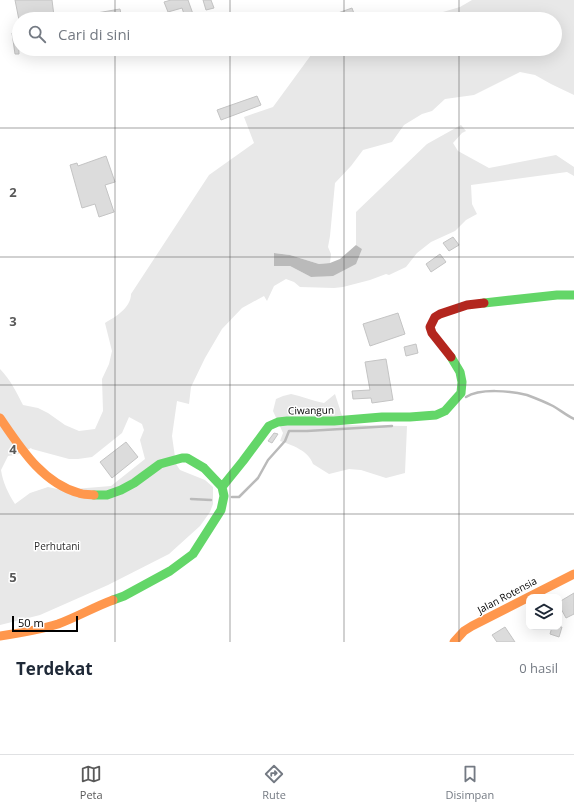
<!DOCTYPE html>
<html lang="id">
<style>
:root{--surface:#fff;--page:#f2f2f3;--text:#1f2937;--muted:#747a83;--line:#e0e1e3;--accent:#595959}
body{margin:0;font-family:"Open Sans",sans-serif;background:var(--page);color:var(--text)}
.controls{position:absolute;right:12px;bottom:12px;display:grid;overflow:hidden;border-radius:8px;box-shadow:0 4px 16px #0002}
.controls button{width:36px;height:36px;display:grid;place-items:center;padding:0;border:0;border-bottom:1px solid var(--line);background:var(--surface);color:var(--text);font:20px sans-serif}
.scale{position:absolute;left:12px;bottom:10px;width:66px;box-sizing:border-box;padding-left:4px;border:2px solid #000;border-top:0;font-size:11px;line-height:14px;white-space:nowrap;color:#000;-webkit-text-stroke:3px #fff;paint-order:stroke}
.list{margin:0;padding:0;list-style:none}
h2{display:flex;justify-content:space-between;align-items:center;height:52px;margin:0;padding:0 16px;font-size:17px}
h2 small{font-size:13px;font-weight:400;color:var(--muted)}
.icon{flex:none;width:22px;height:22px;fill:none;stroke:currentColor;stroke-width:2;stroke-linecap:round;stroke-linejoin:round}
.map{position:relative;flex:none;width:574px;height:642px;overflow:hidden}
.search{position:absolute;background:var(--surface);box-shadow:0 4px 16px #0002;left:12px;right:12px;top:12px;height:44px;display:flex;align-items:center;gap:10px;box-sizing:border-box;padding:0 14px;border-radius:22px;color:var(--muted);font-size:15px}
.sheet{height:112px;background:var(--surface)}
nav{display:flex;justify-content:space-around;align-items:center;box-sizing:border-box;height:56px;border-top:1px solid var(--line);background:var(--surface);font-size:11px;color:var(--muted)}
nav a{display:grid;justify-items:center;gap:2px}
nav .on{color:var(--accent)}
.map>svg:first-child{display:block}
</style>
<div class="map">
<svg width="574" height="642" viewBox="0 0 574 642">
<rect width="100%" height="100%" fill="#fff"/>
<!-- green -->
<path fill="#e8e8e8" fill-rule="evenodd" d="M472,0H574V95L551,84L535,75L520,72L474,95L445,99L432,111L422,114L404,125L392,142L363,150L351,166L335,183L330,236L328,247L331,254L330,263L319,264L290,255L275,253L274,266H290L311,277L333,275L362,249L356,245V212L427,144L461,125L466,131L462,133L453,143L458,151L489,168L556,155L574,167V176L567,172L471,185L472,204L477,214L466,220L455,231L431,242L417,253L406,267L389,275L386,274L370,280L343,287L334,288L300,287L294,282L286,279L274,286L267,301L264,296L242,308L222,329L205,358L191,387L189,404L177,401L172,436L176,464L180,470L205,480L213,487V504L210,512L200,526L169,554L108,585L40,615L0,625V369C10,379 17,393 23,405L38,408L48,413L65,425L79,431L95,429L103,411L102,379L109,364L112,351L105,323C115,317 131,308 131,294L209,175L254,143L244,117L273,107L314,51L320,49H555V19H419L460,7ZM129,417L142,424L144,430L140,440L145,459L111,486L62,490L48,487L30,493L15,504C8,493 3,483 1,470L8,456L16,455L31,448L32,449L69,459H78L92,457L122,433Z
M291,394C302,396 312,401 324,403L335,394L345,425L407,426L405,473L386,478L361,470L349,469L329,474L313,464C309,451 292,445 280,441L283,433L273,411L276,399L283,396Z"/>
<!-- water -->
<path fill="#bababa" d="M356,245L362,249L356,264L333,276L311,277L290,266H274V253L290,255L319,264L330,263L340,259Z"/>
<g fill="none" stroke-linecap="round" stroke-linejoin="round">
<!-- stream -->
<path stroke="#bababa" stroke-width="2.5" d="M466,397C480,388 511,391 527,395C535,398 545,402 553,406C560,410 566,415 574,419
M232,497H239L258,478L268,460L285,441L289,431H307L392,426
M191,499L211,500"/>
</g>
<!-- building -->
<path fill="#dcdcdc" stroke="#c4c4c4" d="M15,0H52L54,16L32,19H19V20Z
M171,0H188L193,14L185,17L182,8L168,12L164,2Z
M203,0H211L214,8L206,10Z
M352,8L356,19H324V18Z
M120,9L122,19H86L85,15Z
M18,32L19,54H15L12,33Z
M257,96L261,105L221,120L217,110Z
M106,156L115,182L105,185L114,212L99,217L95,204L82,208L70,165L77,163L78,166Z
M453,237L459,245L449,251L443,243Z
M440,254L446,262L431,272L426,264Z
M398,313L405,334L370,346L363,324Z
M416,344L418,353L406,356L404,347Z
M386,359L393,400L372,403L371,398L353,399L352,391L370,390L365,362Z
M274,433L278,434L272,443L268,441Z
M126,442L138,457L112,478L100,462Z
M574,593V614L566,618L559,605V602Z
M505,627L515,642H497L492,635Z
M552,627H562L559,637L550,634Z"/>
<g fill="none" stroke-linecap="round" stroke-linejoin="round">
<!-- fast -->
<path stroke="#63d668" stroke-width="9" d="M484,303L557,295H574
M222,487L243,461L269,426L278,422L287,421H334L382,417H410L436,415L445,411L461,393L462,382L460,372L451,357
M94,495H107L121,490L134,483L160,464L182,458H187L204,468L222,487L224,496L221,510L193,554L170,571L124,596L113,600"/>
<!-- slow -->
<path stroke="#ff974d" stroke-width="9" d="M0,418C20,447 42,483 79,493C83,495 89,494 94,495
M0,636C20,633 39,630 58,624C77,617 94,607 113,600
M454,642L464,631L472,626L574,574"/>
<!-- jam -->
<path stroke="#b3261e" stroke-width="9" d="M451,357L432,333L430,327L435,317L440,314L467,305L484,303"/>
</g>
<!-- grid -->
<path fill="none" stroke="#595959" stroke-width="1" stroke-opacity="0.55" d="M115,0V19M230,0V19M344,0V19M459,0V19M115,49V642M230,49V642M344,49V642M459,49V642M0,128H574M0,257H574M0,385H574M0,514H574"/>
<g text-anchor="middle" stroke-width="3" stroke-linejoin="round" paint-order="stroke">
<!-- street labels -->
<g font-size="10" fill="#000" stroke="#fff">
<text transform="translate(311 410) rotate(-1)" y="4">Ciwangun</text>
<text transform="translate(507 595) rotate(-28)" y="4">Jalan Rotensia</text>
</g>
<!-- park labels -->
<g font-size="10" fill="#2d2d2d" stroke="#fff">
<text x="57" y="550">Perhutani</text>
</g>
</g>
<g font-size="13" text-anchor="middle" font-weight="bold" fill="#595959" stroke="#fff" stroke-width="3" stroke-linejoin="round" paint-order="stroke">
<text x="13" y="197">2</text>
<text x="13" y="326">3</text>
<text x="13" y="454">4</text>
<text x="13" y="582">5</text>
</g>
</svg>
<div class="controls">
<button><svg class="icon" aria-label="layers" viewBox="0 0 24 24"><path d="M12 4l9 5-9 5-9-5zM3 14l9 5 9-5"/></svg></button>
</div>
<div class="scale">50 m</div>
<div class="search"><svg class="icon" aria-label="search" viewBox="0 0 24 24"><circle cx="10" cy="10" r="6"/><path d="M15 15l6 6"/></svg>Cari di sini</div>
</div>
<section class="sheet">
<h2>Terdekat<small>0 hasil</small></h2>
<ul class="list">
</ul>
</section>
<nav>
<a class="on"><svg class="icon" aria-label="map" viewBox="0 0 24 24"><path d="M3 6l6-2 6 2 6-2v14l-6 2-6-2-6 2zM9 4v14M15 6v14"/></svg>Peta</a>
<a><svg class="icon" aria-label="directions" viewBox="0 0 24 24"><path d="M12 3l9 9-9 9-9-9zM9 14v-3h6M13 9l2 2-2 2"/></svg>Rute</a>
<a><svg class="icon" aria-label="saved" viewBox="0 0 24 24"><path d="M7 4h10v16l-5-4-5 4z"/></svg>Disimpan</a>
</nav>
